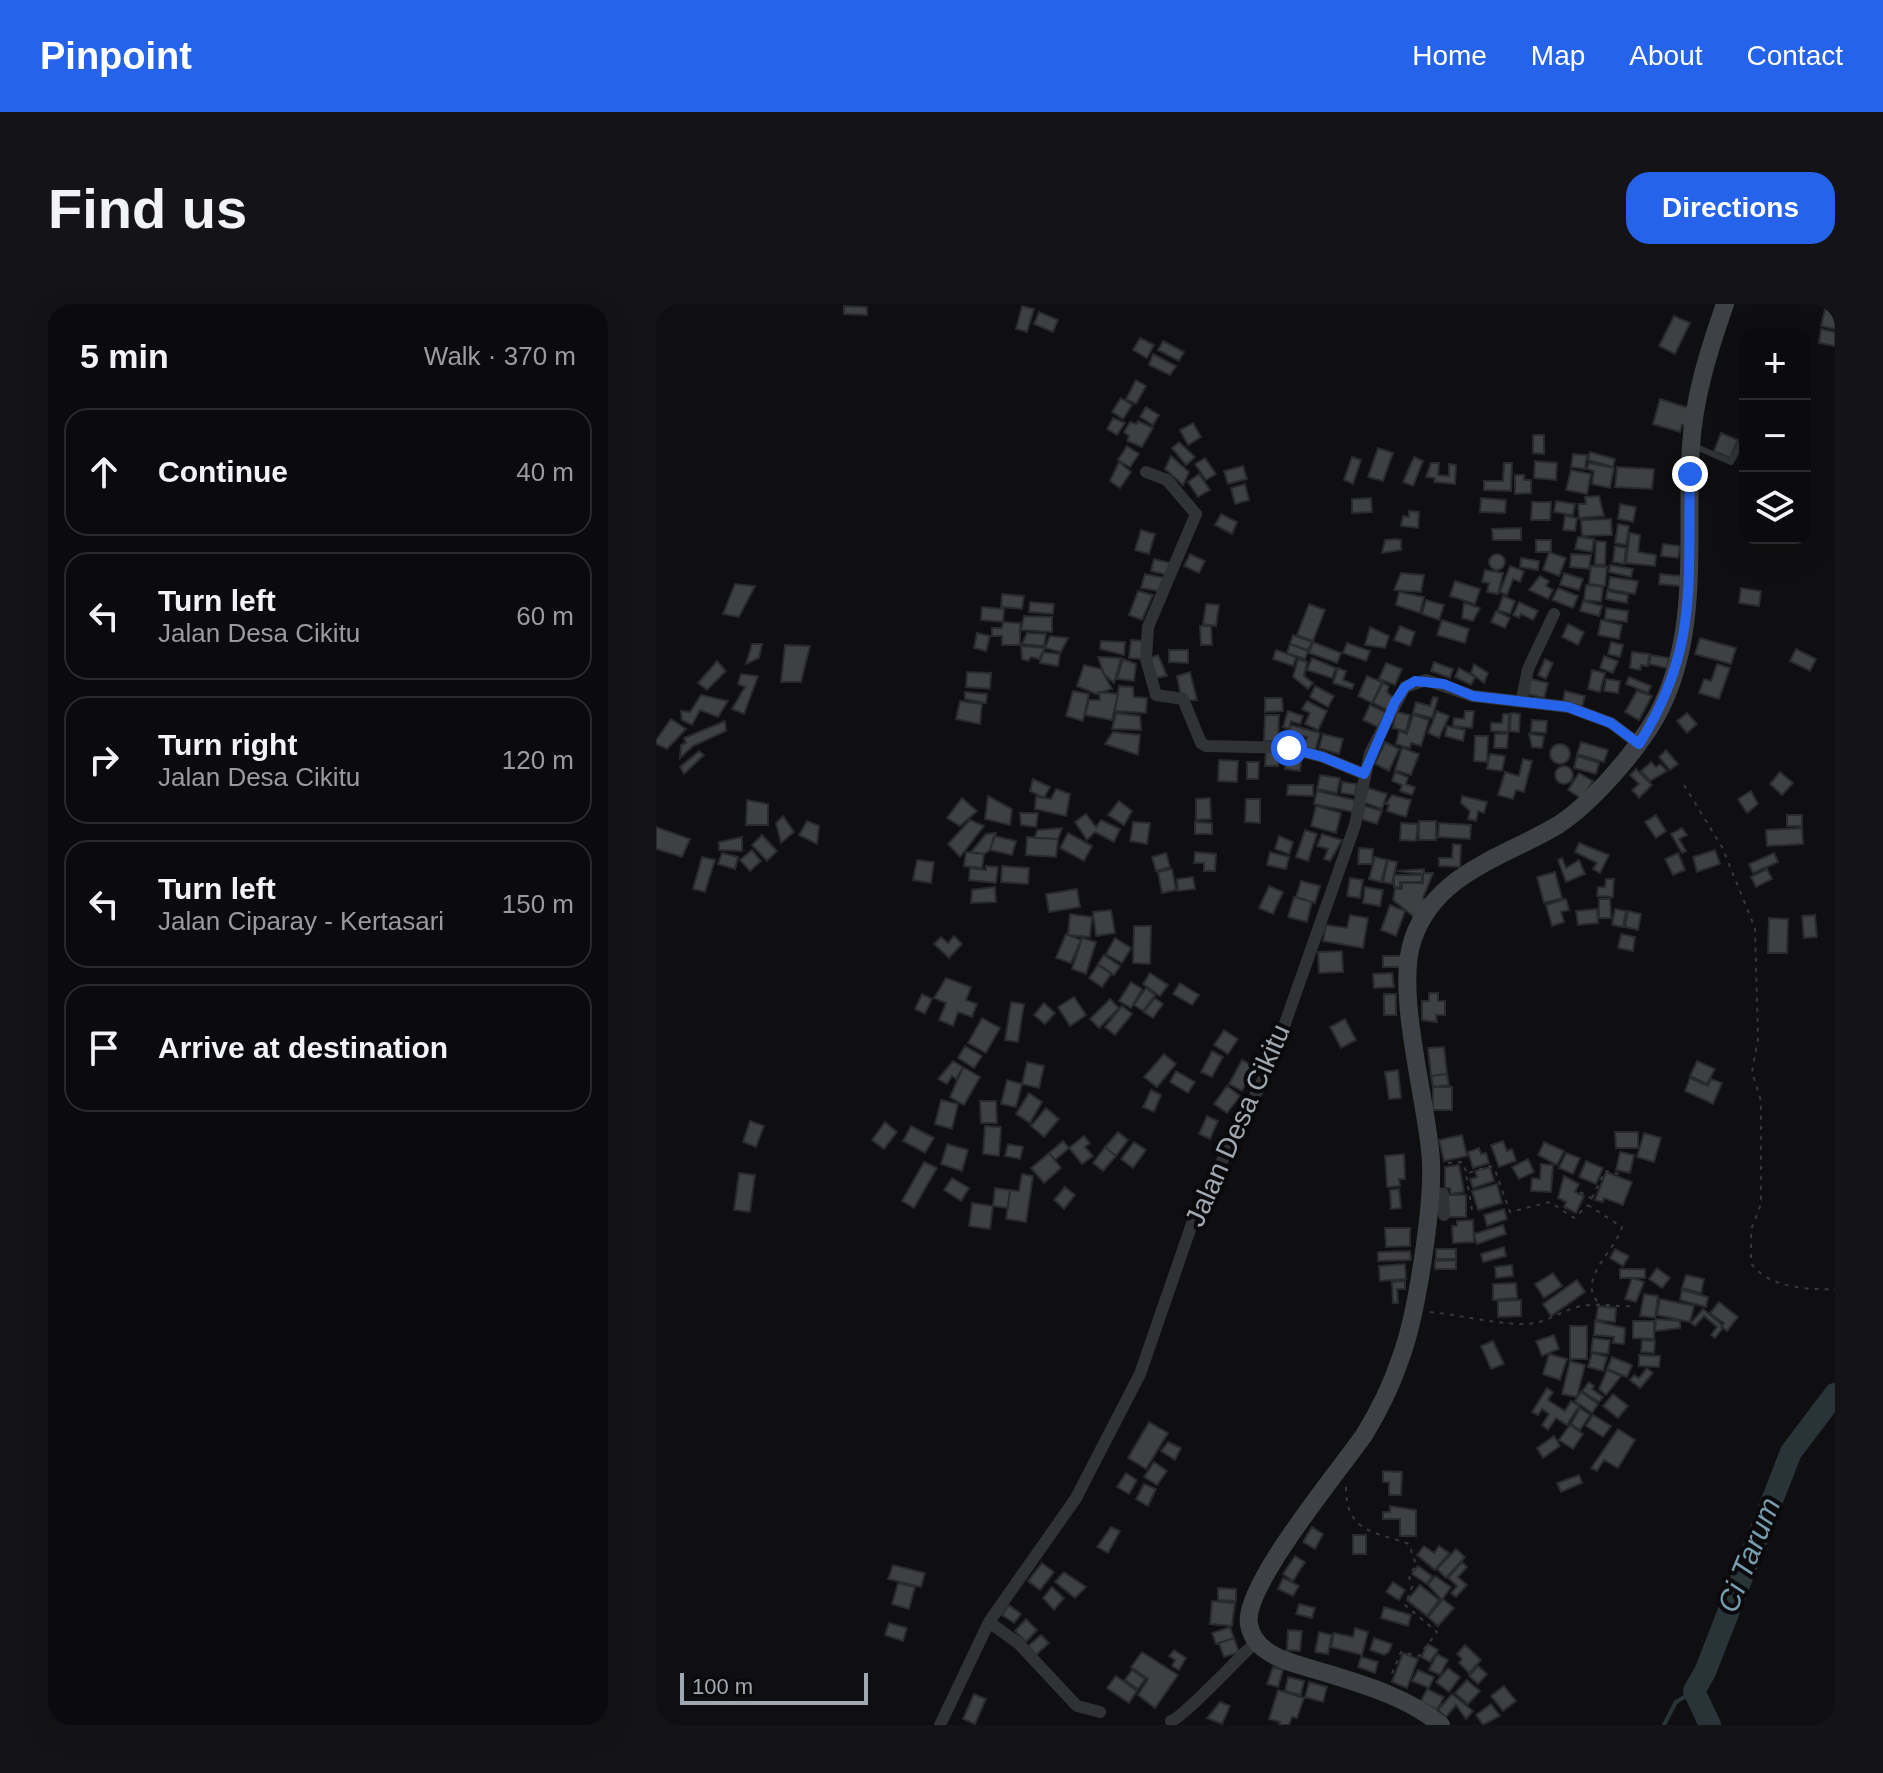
<!DOCTYPE html>
<meta charset="utf-8">
<style>
:root{--surface:#0b0b0d;--page:#141416;--text:#f1f3f6;--muted:#9a9b9d;--line:#2b2b2e;--accent:#2563eb}
body{margin:0;font-family:Helvetica,sans-serif;background:var(--page);color:var(--text)}
.controls{position:absolute;right:24px;top:24px;display:grid;overflow:hidden;border-radius:16px;box-shadow:0 8px 32px #0002}
.controls button{width:72px;height:72px;display:grid;place-items:center;padding:0;border:0;border-bottom:2px solid var(--line);background:var(--surface);color:var(--text);font:40px sans-serif}
.scale{position:absolute;left:24px;bottom:20px;width:188px;box-sizing:border-box;padding-left:8px;border:4px solid #a0a8b1;border-top:0;font-size:22px;line-height:28px;white-space:nowrap;color:#a0a8b1;-webkit-text-stroke:6px #0a0a0c;paint-order:stroke}
.stop{position:absolute;width:24px;height:24px;margin:-18px;border:6px solid #2563eb;border-radius:50%;background:#fff}
.stop.end{background:#2563eb;border-color:#fff;box-shadow:0 2px 8px #0008}
.list{margin:0;padding:0;list-style:none}
h2{display:flex;justify-content:space-between;align-items:center;height:104px;margin:0;padding:0 32px;font-size:34px}
h2 small{font-size:26px;font-weight:400;color:var(--muted)}
.list li{display:grid;grid-template-columns:52px 1fr auto;gap:24px;align-items:center;box-sizing:border-box;height:128px;margin:0 16px 16px;padding:0 16px;border:2px solid var(--line);border-radius:24px}
.list b{display:block;font-size:30px;white-space:nowrap}
.list p{margin:0;font-size:26px;white-space:nowrap;color:var(--muted)}
.list em{font-size:26px;font-style:normal;color:var(--muted)}
.icon{flex:none;width:44px;height:44px;fill:none;stroke:currentColor;stroke-width:2;stroke-linecap:round;stroke-linejoin:round}
.map{position:relative;flex:none;width:1179px;height:1421px;overflow:hidden;border-radius:24px}
header{display:flex;align-items:center;gap:48px;box-sizing:border-box;height:112px;padding:0 40px;background:var(--accent);color:#fff}
header strong{font-size:38px}
nav{display:flex;gap:44px;margin-inline-start:auto;font-size:28px}
.intro{display:flex;align-items:center;justify-content:space-between;box-sizing:border-box;height:192px;padding:0 48px}
h1{margin:0;font-size:56px}
.button{padding:20px 36px;border-radius:24px;background:var(--accent);color:#fff;font-size:28px;font-weight:700}
main{display:flex;gap:48px;padding:0 48px}
aside{flex:1;background:var(--surface);border-radius:24px;box-shadow:0 8px 32px #0002}
.map>svg:first-child{display:block}
</style>
<header>
<strong>Pinpoint</strong>
<nav><a>Home</a><a>Map</a><a>About</a><a>Contact</a></nav>
</header>
<div class="intro"><h1>Find us</h1><a class="button">Directions</a></div>
<main>
<aside>
<h2>5 min<small>Walk · 370 m</small></h2>
<ul class="list">
<li><svg class="icon" aria-label="ahead" viewBox="0 0 24 24"><path d="M12 20V5M6 11l6-6 6 6"/></svg><div><b>Continue</b></div><em>40 m</em></li>
<li><svg class="icon" aria-label="left" viewBox="0 0 24 24"><path d="M17 20v-9H6M10 6l-5 5 5 5"/></svg><div><b>Turn left</b><p>Jalan Desa Cikitu</p></div><em>60 m</em></li>
<li><svg class="icon" aria-label="right" viewBox="0 0 24 24"><path d="M7 20v-9h11M14 6l5 5-5 5"/></svg><div><b>Turn right</b><p>Jalan Desa Cikitu</p></div><em>120 m</em></li>
<li><svg class="icon" aria-label="left" viewBox="0 0 24 24"><path d="M17 20v-9H6M10 6l-5 5 5 5"/></svg><div><b>Turn left</b><p>Jalan Ciparay - Kertasari</p></div><em>150 m</em></li>
<li><svg class="icon" aria-label="arrive" viewBox="0 0 24 24"><path d="M6 21V4h12l-3 4 3 4H6"/></svg><div><b>Arrive at destination</b></div></li>
</ul>
</aside>
<div class="map">
<svg width="1179" height="1421" viewBox="0 0 1179 1421">
<rect width="100%" height="100%" fill="#0f0f11"/>
<g fill="none" stroke-linecap="round" stroke-linejoin="round">
<!-- stream -->
<path stroke="#293439" stroke-width="4" d="M1008,1421L1020,1398L1038,1387"/>
<!-- river -->
<path stroke="#293439" stroke-width="22" d="M1054,1421L1038,1387L1049,1368L1135,1148L1179,1090"/>
</g>
<!-- building -->
<path fill="#3e4044" stroke="#292a2d" stroke-width="2" d="M188,2L211,3V11L188,10Z
M366,2L378,5L371,28L360,25Z
M1169,5L1179,7V25L1165,22Z
M383,8L402,16L397,28L378,20Z
M1018,12L1034,19L1019,50L1003,42Z
M1165,25L1179,28V42L1163,39Z
M484,34L498,41L491,54L477,46Z
M507,37L528,48L523,57L502,46Z
M497,50L520,62L514,71L493,61Z
M480,76L490,82L480,100L470,95Z
M465,94L476,101L467,115L456,108Z
M1004,95L1036,105L1031,122L1026,121L1024,128L997,120Z
M490,103L503,111L497,121L484,113Z
M457,114L469,119L461,131L451,125Z
M482,117L497,124L486,143L471,137L473,132L468,128L474,118L481,120Z
M537,119L545,133L532,141L524,126Z
M1065,129L1082,136L1074,154L1058,147Z
M877,131H888V150L877,149Z
M523,138L539,153L530,161L516,144Z
M471,142L483,150L474,163L462,156Z
M722,144L737,149L727,177L712,173Z
M934,148L959,155L957,163L932,156Z
M917,150L931,151L929,165L915,163Z
M515,152L533,168L527,181L509,165Z
M696,153L705,156L697,180L688,176Z
M758,153L767,157L757,182L747,178Z
M549,154L560,170L550,176L539,160Z
M879,157L901,159L900,176L878,174Z
M463,158L475,168L464,184L454,177Z
M775,159H783L782,171L793,172V160L800,161L799,180L778,178L779,174L770,173Z
M848,159H856L855,187L828,186V177H847Z
M933,159L958,164L954,184L936,180L938,167L931,165Z
M587,162L591,175L572,180L568,167Z
M961,163L998,165L996,185L959,183Z
M915,166L935,170L931,190L910,186Z
M543,170L554,186L542,193L532,178Z
M859,171H868V176H875V189L859,190Z
M589,180L593,196L579,200L575,184Z
M943,192L948,212L923,214L922,200H930L929,193Z
M715,194L716,208L696,209V195Z
M825,194L850,196L849,209L824,208Z
M900,197L919,200L917,211L898,208Z
M876,198H895L894,216H875Z
M964,200L980,203L977,218L962,215Z
M753,207L763,208L762,224L745,222L747,212L753,213Z
M565,210L581,218L576,230L559,221Z
M909,212L921,214L919,227L907,226Z
M955,215L956,231L926,232L925,216Z
M962,220L973,222L970,241L959,239Z
M865,224V236H837L836,225Z
M485,226L499,230L493,250L479,246Z
M974,229L984,231L982,248L1000,251L999,262L970,259Z
M922,233L938,235L936,248L919,245Z
M740,235L745,236V246L726,249L729,236Z
M880,236H895V248H880Z
M940,237L950,238L949,261L939,260Z
M1007,240L1024,242L1022,254L1005,252Z
M959,242L970,244L968,260L957,258Z
M893,248L910,254L903,272L887,266Z
M534,250L549,257L543,269L528,262Z
M915,250L935,251L933,265L914,263Z
M833 258a8 8 0 1 1 16 0a8 8 0 1 1-16 0Z
M865,254L883,257L882,266L864,263Z
M498,255L515,259L512,271L495,267Z
M954,261L977,265L975,273L953,268Z
M854,262L868,267L864,278L857,275L851,291L844,288Z
M935,262L951,263L949,282L933,280Z
M829,266L847,269L842,290L831,288L833,279L826,278Z
M745,269L768,271L765,288L738,286Z
M908,269L927,275L923,286L904,281Z
M489,270L509,274L502,287L485,284Z
M1004,270L1025,272L1024,282L1003,280Z
M884,272L893,277L890,282L897,286L892,295L873,286Z
M954,273L982,277L979,290L952,285Z
M799,277L824,285L819,300L794,292Z
M79,280L99,282L83,313L67,310Z
M930,281L947,283L945,298L928,296Z
M902,284L922,292L917,304L896,296Z
M1085,284L1105,287L1103,302L1083,299Z
M482,287L497,291L486,316L473,311Z
M951,287L972,291L971,299L950,295Z
M743,288L768,293L764,309L740,301Z
M346,290L368,292L366,305L345,303Z
M847,292L859,297L854,310L842,306Z
M770,296L788,301L783,316L766,310Z
M927,297L946,302L943,312L924,307Z
M374,298L398,300L397,310L373,308Z
M863,298L882,307L877,316L865,310L863,314L857,311Z
M808,299L824,304L817,317L806,314Z
M550,300L563,301L560,322L547,320Z
M653,300L669,306L657,337L641,331Z
M326,303L348,305L347,318L325,316Z
M950,304L972,307L971,318L949,315Z
M840,307L854,314L849,324L835,318Z
M368,312L396,313V328L365,326Z
M786,316L813,325L809,339L781,331Z
M945,316L966,321L963,335L942,331Z
M347,318L364,319V341H346V332H336V324H346Z
M912,320L928,328L922,341L906,333Z
M544,322H555L556,341H545Z
M744,322L759,328L754,342L738,336Z
M714,323L733,332L729,344L709,341Z
M321,329L334,332L330,347L318,344Z
M371,329L390,330L388,342L366,340Z
M637,331L656,338L652,346L634,340Z
M394,332L412,334L405,348L389,344Z
M1044,334L1080,344L1075,360L1039,350Z
M475,336L488,337L486,355L473,354Z
M445,337L469,338L468,351L444,345Z
M657,338L685,349L681,359L653,349Z
M955,338L967,341L964,353L952,350Z
M691,339L714,347L710,357L687,349Z
M96,340H106L103,354L90,360Z
M634,340L652,347L649,355L631,349Z
M129,341L154,342L145,378H125Z
M365,342L389,344L383,355L375,353L372,357L366,355Z
M1140,345L1160,355L1154,367L1134,357Z
M513,346H532V359L513,358Z
M620,346L640,353L637,362L617,355Z
M387,348L404,350L402,362L384,359Z
M976,348L993,350L992,362L985,361L984,366L974,364Z
M502,351L511,372L499,374L494,354Z
M995,351L1013,354L1011,364L993,360Z
M948,352L962,357L957,369L944,364Z
M442,353L465,354L458,379L448,370Z
M656,354L680,364L676,374L651,366Z
M467,355L480,360L478,377L461,375Z
M642,355L651,358L648,372L657,379L652,385L637,373Z
M889,355L897,359L890,375L882,371Z
M61,357L70,367L51,386L42,379Z
M778,358L797,365L794,374L775,367Z
M730,359L746,365L739,381L723,375Z
M818,360L832,369L828,379L815,369Z
M1061,360L1074,364L1063,395L1043,389L1048,375L1055,377Z
M428,361L445,365L456,385L440,390L421,382Z
M682,364L690,367L687,376L698,380L696,385L677,379Z
M803,364L819,373L815,381L799,373Z
M936,366L949,369L944,388L932,385Z
M311,368L335,369L334,385L310,383Z
M534,368L541,396H533L524,388L521,372Z
M85,370L102,372L88,410L76,405L89,383L82,380Z
M711,372L726,378L716,399L702,392Z
M973,373L995,382L992,389L970,380Z
M875,375L892,379L888,394L871,390Z
M950,375L964,377L962,389L948,387Z
M727,379L733,382L731,388L739,395L733,407L717,399Z
M463,382L477,383L478,393L491,394L490,409L459,407Z
M659,382L678,392L672,403L654,393Z
M417,387L433,390L427,417L410,412Z
M909,387L929,392L926,403L907,398Z
M981,387L996,392L983,416L969,408Z
M309,388L331,390L330,399L309,395Z
M443,388L462,390L456,416L429,411L433,396H444Z
M45,391L72,397L62,413L44,406L36,421L26,416L25,407L34,408Z
M777,393L782,394L776,414L757,409L760,398L774,402Z
M609,394H626L627,407L609,408Z
M304,397L326,400L324,420L300,415Z
M651,397L671,407L662,426L649,420L654,409L646,405Z
M714,401L731,409L724,424L707,416Z
M632,407L647,412L644,420L635,417L633,425L627,423Z
M781,407L793,412L783,434L772,429Z
M809,407H818L816,424L797,422L798,414L808,415Z
M740,408L754,411L750,427L737,424Z
M460,409L484,412L485,426L456,425Z
M855,409L864,410L863,428L854,427Z
M1031,409L1041,420L1031,429L1021,417Z
M847,410H853L852,428L835,427V419H846Z
M609,411H623L622,437H608Z
M757,411L773,416L765,442L755,439L754,444L740,440L743,427L751,430Z
M15,415L30,425L11,445L0,440V436Z
M876,416L891,417L890,429L875,428Z
M69,417L70,427L37,442L24,454L25,441L30,439L28,434Z
M635,421L664,429L659,447L648,444L651,433L643,431L641,440L631,438Z
M791,422L809,426L807,437L789,432Z
M457,428L484,431L482,451L449,440Z
M667,430L687,435L683,450L663,444Z
M839,430H852L851,444H838Z
M873,430L888,432L886,444L876,443Z
M819,432H832L831,458L818,457Z
M729,438L743,445L733,467L719,460Z
M925,438L952,446L948,458L921,450Z
M894 450a10 10 0 1 1 20 0a10 10 0 1 1-20 0Z
M746,444L763,450L755,471L739,466Z
M610,445H623L622,462H609Z
M1010,446L1022,460L1014,466L1003,453Z
M43,447L48,451L28,470L24,463Z
M631,449L646,450L644,467L629,465Z
M834,450L849,452L846,467L831,465Z
M921,452L943,459L940,470L918,464Z
M867,455L876,457L868,488L860,486L857,495L842,491L849,468L863,472Z
M563,456L582,457L581,478L562,477Z
M591,458H603L602,475H591Z
M995,458L1000,463L1004,460L1011,467L994,477L985,467Z
M899 471a9 9 0 1 1 18 0a9 9 0 1 1-18 0Z
M980,465L996,481L983,494L976,486L983,480L974,471Z
M739,468L752,473L750,480L759,483L756,491L744,487L746,481L736,477Z
M1124,468L1137,479L1126,491L1114,480Z
M923,469L937,477L926,495L912,486Z
M664,471L684,474L681,489L661,485Z
M377,475L394,483L388,494L374,487Z
M686,478L701,480L699,491L685,489Z
M632,481H657V492L631,491Z
M712,484L731,490L726,505L707,498Z
M400,485L414,490L410,512L379,505L380,493L395,495Z
M661,487L699,496L697,508L658,500Z
M1095,487L1102,500L1091,509L1082,495Z
M736,491L755,496L750,513L731,507L733,501L730,500Z
M332,492L356,505L354,521L329,515Z
M806,492L831,498L828,509L822,507L820,517L812,515L814,507L805,499Z
M306,494L321,507L304,522L291,514Z
M554,494L555,515L540,516V495Z
M590,495H604V519L589,518Z
M91,496L112,500V521H90Z
M463,497L476,507L468,521L452,511Z
M660,502L685,509L680,529L655,522Z
M709,502L726,507L721,520L705,515Z
M364,509H382L380,523L365,521Z
M430,510L440,523L445,516L464,525L458,538L439,528L431,536L419,518Z
M1000,511L1010,527L1000,534L989,518Z
M1131,511H1146V522H1131Z
M127,512L138,528L125,539L120,519Z
M314,516L328,522L304,553L292,540Z
M151,517L163,522L161,540L143,531Z
M763,517H780V536H763Z
M477,518L494,519L491,540L474,537Z
M539,518L556,519V530H539Z
M745,519L762,520L760,537L744,536Z
M783,519L815,521L814,535L782,533Z
M0,523L34,535L26,553L0,545Z
M406,524L402,535L379,534L381,526Z
M1026,524L1031,531L1023,535L1030,547L1026,549L1015,530Z
M1146,524L1147,540L1111,542L1110,526Z
M649,526L661,530L652,557L640,553Z
M340,529L334,546L328,550L315,548L330,530Z
M412,529L436,542L428,557L404,544Z
M666,530L686,536L674,557L668,555L672,545L661,542Z
M106,531L121,547L111,557L96,541Z
M338,532L360,537L356,551L334,546Z
M623,532L637,538L633,550L619,545Z
M86,533V547L63,546V538Z
M371,533L402,535L400,553L370,551Z
M923,539L953,551L944,569L937,565L941,559L919,548Z
M797,540L805,541L804,563L783,562V554H796Z
M703,544L717,545L716,560H702Z
M96,546L105,557L94,567L84,556Z
M1059,546L1064,560L1041,568L1037,553Z
M310,548L328,550L326,564L308,562Z
M539,548L560,550L559,567H548V559H538Z
M614,548L633,553L630,565L611,561Z
M66,549L82,553L79,565L62,560Z
M510,549L514,563L500,567L496,553Z
M1022,549L1029,566L1017,571L1009,555Z
M1118,549L1122,558L1097,569L1093,560Z
M46,553L59,556L49,588L37,585Z
M719,553L731,556L725,578L713,575Z
M906,554L910,564L923,556L929,570L910,578L902,556Z
M261,556L278,558L275,579L257,576Z
M732,556L741,558L736,580L727,578Z
M330,562L342,563L340,579L313,576L314,564L330,566Z
M346,562L373,564L372,580L345,578Z
M516,565L520,586L506,589L502,568Z
M768,565V569H777L767,594L771,596L758,613L737,596L739,585H746V579H767V570L741,567Z
M1111,565L1116,575L1100,583L1095,573Z
M899,568L906,594L888,599L881,573Z
M738,571H766V578H744V583H738Z
M537,573L539,585L522,587L521,575Z
M694,574L707,576L704,594L691,592Z
M950,575H958L957,593L941,592L942,583H949Z
M645,577L664,582L659,599L640,593Z
M613,582L627,588L617,610L603,604Z
M339,583L340,598L315,599L316,586Z
M709,583L727,586L724,602L707,599Z
M421,585L424,603L393,608L390,590Z
M638,593L656,598L651,618L632,613Z
M910,595L913,606L905,608L908,618L896,622L890,601Z
M943,595H954L955,614H943Z
M734,601L749,607L740,632L725,626Z
M941,605L942,619L922,621L920,607Z
M959,605L970,607L967,623L956,621Z
M455,606L459,629L440,632L437,608Z
M972,607L985,610L982,626L969,623Z
M414,610L436,613L434,633L412,631Z
M694,611L712,614L707,644L667,637L670,621L691,624Z
M1159,611L1161,633L1148,634L1146,612Z
M1113,614L1132,615L1131,649H1112Z
M478,622H495L494,660L477,659Z
M410,630L425,636L415,659L400,654Z
M965,630L979,633L977,647L962,644Z
M298,632L306,640L293,654L278,640L285,633L292,639Z
M426,634L440,638L430,670L416,665Z
M459,634L475,644L466,659L450,650Z
M686,647L687,668L663,669L662,648Z
M448,651L464,662L458,671L442,660Z
M727,652H745V663H727Z
M442,661L455,670L446,683L433,674Z
M494,669L512,681L504,692L487,680Z
M736,669L738,683L718,684L717,670Z
M290,674L315,683L310,696L321,700L316,713L302,708L297,722L283,716L290,699L278,694Z
M475,678L486,685L475,704L463,697Z
M524,679L543,691L536,701L517,690Z
M490,684L499,691L487,707L478,701Z
M773,689H782V697H789V711H780L781,718L766,716V697H773Z
M266,690L276,695L269,710L259,705Z
M728,690H740V711H728Z
M418,693L430,711L414,722L402,703Z
M499,694L507,700L497,714L488,708Z
M454,695L463,704L443,724L434,715Z
M355,698L368,700L362,738L349,736Z
M388,699L399,709L389,720L378,711Z
M466,702L476,710L459,731L449,723Z
M326,714L344,724L330,749L312,739Z
M689,715L700,736L685,744L674,723Z
M568,726L582,735L572,750L558,741Z
M309,742L326,752L318,764L302,754Z
M788,743L791,770L775,772L772,744Z
M556,747L567,753L556,773L545,768Z
M508,750L520,760L501,783L488,773Z
M586,756L599,763L586,787L573,780Z
M297,757L307,763L300,775L296,772L291,780L282,775Z
M1041,757L1059,765L1051,780L1034,772Z
M371,758L388,762L383,784L366,780Z
M307,763L324,773L308,801L294,793Z
M742,766L745,794L733,795L729,768Z
M520,767L539,778L532,789L514,778Z
M791,770L793,781L777,783L775,772Z
M1034,774L1052,782L1055,775L1066,779L1057,800L1029,787Z
M351,776L366,780L360,803L345,800Z
M571,782L584,792L571,809L558,800Z
M777,783H796V806H777Z
M495,786L505,791L498,808L487,803Z
M373,789L386,798L374,819L360,810Z
M285,796L302,800L296,825L279,820Z
M324,797H340L341,819H325Z
M390,804L403,815L388,833L375,822Z
M551,812L562,817L554,835L543,830Z
M94,817L108,822L100,843L87,838Z
M229,818L241,828L228,845L216,836Z
M255,822L278,834L269,849L247,837Z
M329,822L345,823L343,852L327,850Z
M462,828L472,836L460,852L449,843Z
M959,828H982V844H960Z
M988,829L1005,834L998,858L981,853Z
M806,831L811,852L788,857L783,836Z
M428,832L434,839L429,843L437,852L426,860L413,844Z
M407,837L413,844L399,856L393,849Z
M847,837L851,847L856,845L860,857L843,863L835,841Z
M478,838L490,846L477,864L465,855Z
M888,838L908,847L901,861L882,851Z
M291,840L312,846L306,867L285,860Z
M352,840L367,843L364,855L349,852Z
M449,843L460,852L447,867L437,859Z
M823,844L825,850L830,849L833,859L817,864L812,848Z
M964,848L978,851L974,869L960,866Z
M393,849L405,864L388,879L375,864Z
M910,849L924,854L917,870L903,864Z
M748,850L749,875H743L744,882L731,883L729,852Z
M872,855L878,868L863,875L856,863Z
M930,857L947,864L940,880L923,873Z
M268,858L281,864L258,904L246,897Z
M885,860L897,861L895,888L875,887L876,874L884,875Z
M803,861L808,888L795,890L794,884H789V863Z
M834,863L838,877L817,884L814,875L821,873L819,867Z
M950,868L976,878L967,901L948,894L947,898L939,896Z
M83,869L99,871L94,908L78,906Z
M366,870L377,872L370,918L350,915L354,886L363,887Z
M908,872L923,880L919,888L928,892L920,909L908,903L910,898L902,894Z
M296,874L313,884L305,897L288,886Z
M841,880L846,899L822,906L816,887Z
M409,883L419,891L408,905L398,896Z
M339,884L354,886L352,904L337,902Z
M743,885L745,904L735,905L734,886Z
M790,891H810V913H790Z
M316,899L337,902L334,925L313,922Z
M848,905L851,915L831,922L828,911Z
M817,916L818,938L797,939L796,922H801V917Z
M847,921L850,930L821,940L818,930Z
M729,924H754V942L730,943Z
M848,943L850,952L827,958L825,950Z
M780,945H800V955H780Z
M959,945L973,952L967,962L954,954Z
M754,947L755,956L722,957V948Z
M800,956V965H779V957Z
M749,960L750,975L724,977L723,962Z
M856,961L857,972L840,974L839,963Z
M1001,964L1014,974L1006,984L993,975Z
M964,965H989V974H964Z
M897,969L906,982L888,994L879,980Z
M1030,971L1048,975L1045,989L1026,984Z
M976,974L988,978L980,998L969,995Z
M921,976L929,988L895,1012L887,1000Z
M749,977V985H741L742,999H737L736,978Z
M860,979L861,994L837,996V980Z
M1026,986L1052,993L1050,1003L1024,996Z
M988,990L1002,992L999,1014L984,1012Z
M1004,995L1038,1002L1034,1018L1001,1011Z
M865,996V1012L842,1013V997Z
M1063,998L1082,1013L1071,1027L1066,1023L1068,1019L1054,1009Z
M942,1002L960,1004L959,1018L940,1016Z
M1047,1005L1065,1020L1066,1025L1059,1034L1055,1031L1061,1023L1048,1012L1039,1022L1035,1019Z
M1000,1015L1024,1017V1024L999,1027Z
M939,1017L969,1024L968,1040L957,1039L958,1033L938,1031Z
M977,1017H998V1035L977,1034Z
M914,1022H931V1055H914Z
M898,1031L903,1045L886,1052L880,1037Z
M937,1034L954,1036L952,1050L935,1048Z
M986,1036L999,1037L998,1049L985,1048Z
M837,1037L848,1060L835,1065L825,1042Z
M936,1049L951,1053L947,1067L932,1063Z
M893,1050L911,1055L904,1076L887,1070Z
M983,1051L1004,1052L1003,1063L983,1062Z
M956,1053L976,1061L971,1073L951,1065Z
M914,1057L929,1061L921,1093L906,1090Z
M991,1064L997,1069L984,1084L974,1076L978,1071L983,1074Z
M951,1066L965,1072L950,1091L943,1085Z
M933,1078L938,1082L936,1085L947,1093L943,1098L926,1087Z
M891,1084L897,1088L892,1096L909,1107L915,1097L923,1102L911,1121L900,1114L892,1126L886,1121L893,1110L886,1105L882,1111L876,1108Z
M925,1088L942,1100L936,1109L919,1097Z
M957,1090L972,1102L962,1114L947,1102Z
M924,1104L934,1111L924,1126L915,1120Z
M937,1111L955,1122L947,1133L930,1122Z
M493,1118L512,1129L490,1165L472,1154Z
M914,1121L927,1130L917,1145L903,1136Z
M962,1125L979,1136L962,1164L948,1156L941,1167L935,1164Z
M898,1132L904,1142L887,1154L881,1144Z
M512,1138L525,1144L519,1156L505,1147Z
M498,1158L511,1167L501,1181L488,1173Z
M727,1167L746,1168L745,1191H733V1178H727Z
M470,1169L481,1176L473,1190L461,1183Z
M923,1171L926,1179L905,1188L901,1179Z
M488,1180L500,1185L492,1202L480,1195Z
M734,1202L760,1206V1232H744V1215H727V1208H734Z
M455,1223L464,1227L452,1249L441,1243Z
M656,1223L667,1230L659,1245L647,1238Z
M697,1231H710V1250H697Z
M768,1242L778,1249L783,1242L793,1249L779,1266L761,1251Z
M800,1245L809,1253L790,1274L781,1265Z
M639,1252L649,1258L637,1277L627,1270Z
M806,1258L811,1263L802,1273L811,1281L800,1293L795,1289L801,1282L792,1274Z
M386,1259L398,1268L384,1286L372,1277Z
M237,1261L269,1269L265,1283L232,1275Z
M762,1262L776,1272L771,1280L756,1270Z
M408,1268L430,1283L419,1294L399,1278Z
M779,1272L795,1283L786,1296L772,1281Z
M627,1274L643,1282L637,1292L622,1285Z
M737,1278L749,1286L743,1296L730,1288Z
M242,1279L259,1283L253,1305L236,1300Z
M764,1281L783,1296L771,1312L751,1296Z
M396,1283L408,1294L398,1306L387,1294Z
M562,1284L580,1285V1297L562,1296Z
M787,1295L798,1304L782,1322L772,1313Z
M556,1297L579,1299L576,1322L554,1320Z
M643,1300L659,1304L656,1314L640,1310Z
M353,1301L365,1310L358,1319L346,1311Z
M728,1303L755,1311L752,1322L725,1314Z
M370,1315L381,1326L370,1338L359,1327Z
M233,1319L251,1324L247,1337L229,1331Z
M574,1323L578,1334L560,1340L556,1329Z
M699,1324L712,1328L706,1351L675,1343L678,1329L697,1333Z
M632,1326L646,1327L644,1347L631,1346Z
M663,1328L676,1331L672,1350L659,1348Z
M385,1331L393,1339L380,1351L372,1342Z
M578,1334L583,1348L568,1353L563,1339Z
M718,1334L736,1340L733,1348L728,1351L714,1346Z
M772,1340L782,1346L774,1358L765,1353Z
M809,1341L825,1356L813,1369L803,1359L806,1355L801,1350Z
M518,1346L530,1354L523,1366L516,1362L519,1356L513,1352Z
M486,1348L522,1371L499,1404L482,1391L492,1375L475,1363Z
M747,1349L762,1355L751,1384L736,1378Z
M781,1350L792,1356L784,1371L773,1366Z
M705,1353L722,1358L719,1369L702,1363Z
M822,1362L831,1370L822,1380L813,1372Z
M617,1363L627,1366L622,1383L611,1380Z
M792,1364L804,1373L793,1388L780,1378Z
M476,1366L489,1375L482,1385L469,1376Z
M762,1366L778,1373L773,1384L756,1377Z
M460,1372L481,1387L473,1399L451,1384Z
M632,1373L648,1377L645,1391L629,1387Z
M811,1376L824,1387L812,1400L799,1389Z
M653,1378L671,1383L667,1398L649,1393Z
M848,1382L860,1397L847,1407L835,1392Z
M771,1385L788,1393L781,1406L765,1397Z
M622,1386L648,1394L641,1414L636,1413L633,1421H623L624,1418L613,1415Z
M318,1390L330,1395L319,1420L307,1415Z
M796,1390L817,1407L810,1415L800,1401L790,1413L782,1406Z
M564,1398L574,1402L566,1420L551,1414Z
M835,1400L844,1412L827,1421L820,1411Z"/>
<g fill="none" stroke-linecap="round" stroke-linejoin="round">
<!-- path -->
<path stroke="#36393c" stroke-width="2" stroke-dasharray="4 6" stroke-linecap="butt" d="M1028,481L1066,543L1099,624L1102,735L1096,768L1105,797V900L1095,926V959C1112,984 1152,986 1179,985
M792,859L806,858L811,869
M924,888L935,894L932,901L966,923C960,946 922,974 941,997
M936,894L949,867L964,870
M816,906L810,870L834,862L839,866L854,908L894,898L918,914L932,901
M774,1008C805,1011 838,1020 868,1020C890,1020 902,1008 921,1003C941,998 957,1003 977,1002
M690,1183C690,1229 718,1227 753,1240L760,1261L753,1272L756,1283L749,1301L781,1328L763,1352L745,1348L734,1374"/>
<!-- service -->
<path stroke="#303236" stroke-width="6" d="M1038,142L1075,158L1084,141"/>
<!-- minor -->
<path stroke="#303236" stroke-width="12" d="M490,168L511,176L540,210L492,323L490,355L500,391L527,395L545,439L550,442L633,444L667,453L708,470
M866,395L872,365L898,310
M774,888L787,890L788,911
M333,1318L363,1340L421,1402L444,1408
M515,1417C528,1413 584,1352 600,1338
M284,1421L333,1318L420,1194L484,1070L539,911L614,762L699,521L714,449L749,383L770,376L817,392L912,403L955,419L983,440"/>
<!-- secondary -->
<path stroke="#3e4145" stroke-width="18" d="M785,1421C751,1392 702,1379 660,1366C644,1361 625,1357 611,1347C602,1341 595,1332 593,1320C586,1283 684,1166 708,1131C723,1107 736,1080 745,1053C761,1010 777,903 775,857C772,800 738,688 757,635C780,568 849,553 902,521C936,499 980,448 1000,413C1046,330 1029,233 1035,142C1038,93 1053,46 1069,0"/>
</g>
<g fill="none" stroke-linecap="round" stroke-linejoin="round">
<!-- route -->
<path stroke="#2563eb" stroke-width="10" d="M633,444L667,453L708,470L739,398L749,383L759,377L788,380L817,392L912,403L955,419L983,440C1044,343 1031,278 1034,170"/>
</g>
<g text-anchor="middle" stroke-width="8" stroke-linejoin="round" paint-order="stroke">
<!-- street labels -->
<g font-size="28" fill="#a0a8b1" stroke="#0a0a0c">
<text transform="translate(581 821) rotate(-66)" y="10">Jalan Desa Cikitu</text>
</g>
<!-- water labels -->
<g font-size="30" font-style="italic" fill="#779cad" stroke="#0a0a0c">
<text transform="translate(1093 1251) rotate(-68)" y="10">Ci Tarum</text>
</g>
</g>
</svg>
<div class="controls">
<button>+</button>
<button>−</button>
<button><svg class="icon" aria-label="layers" viewBox="0 0 24 24"><path d="M12 4l9 5-9 5-9-5zM3 14l9 5 9-5"/></svg></button>
</div>
<div class="scale">100 m</div>
<div class="stop" style="left:633px;top:444px"></div>
<div class="stop end" style="left:1034px;top:170px"></div>
</div>
</main>
